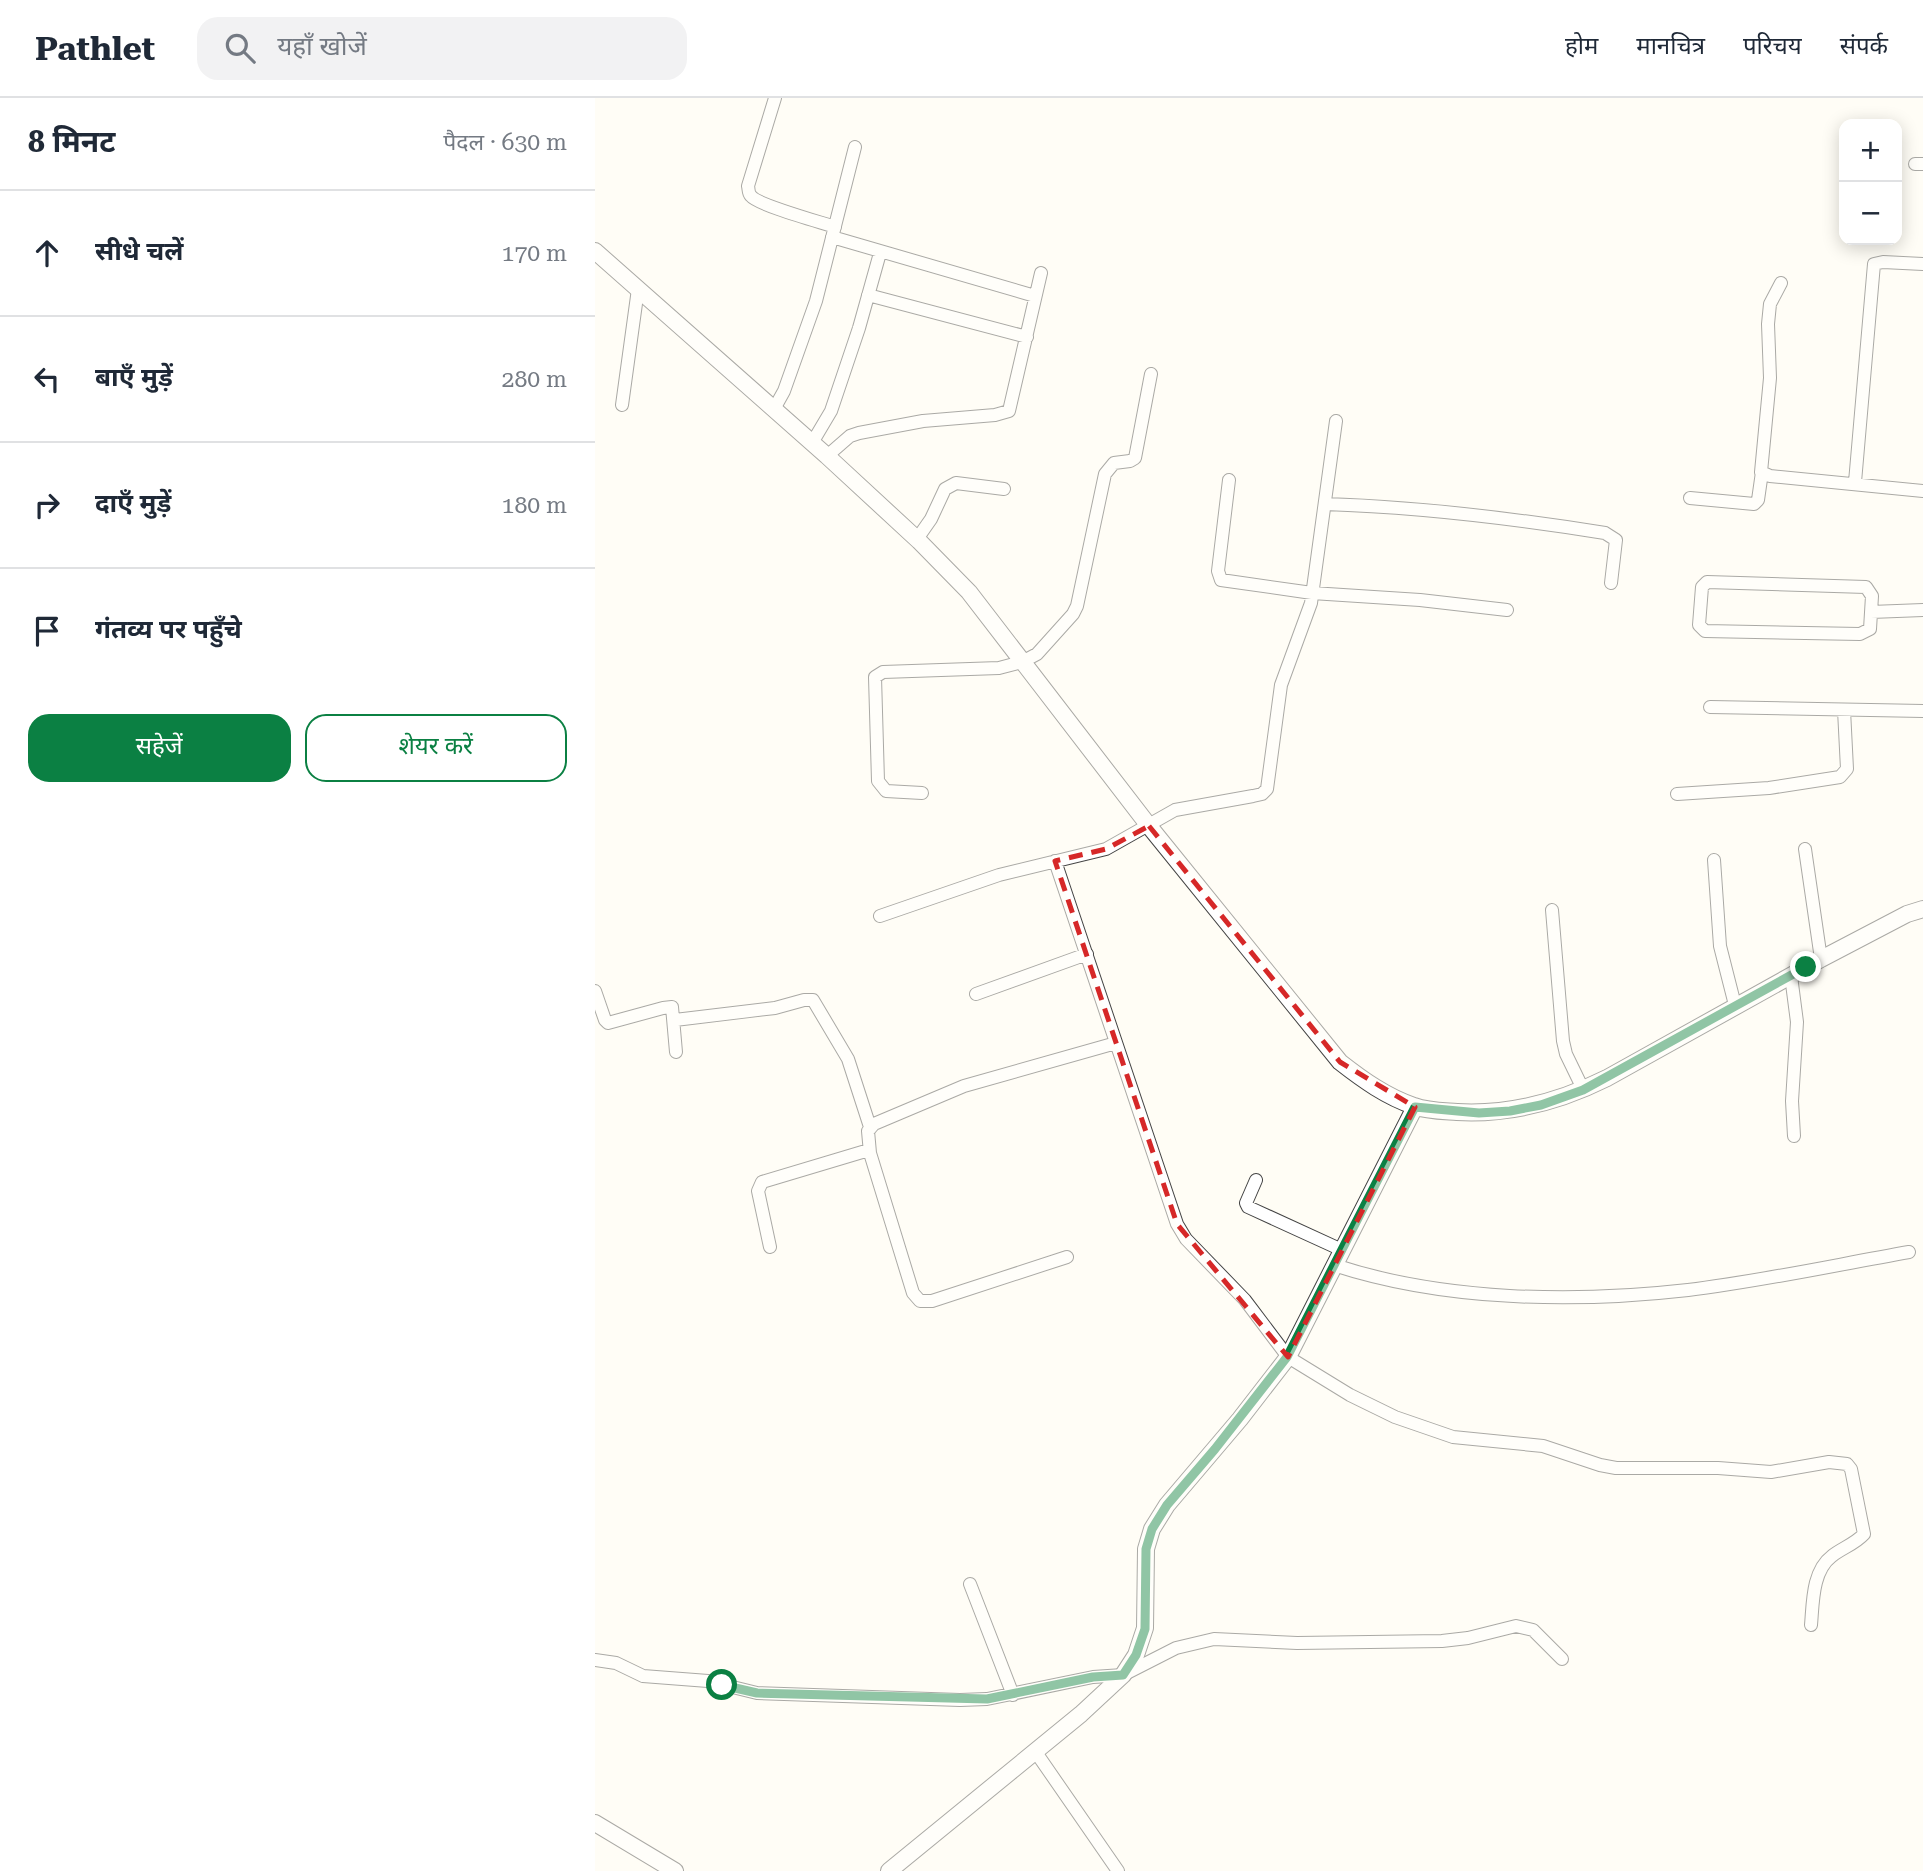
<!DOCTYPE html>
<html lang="hi">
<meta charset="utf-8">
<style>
:root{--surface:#fff;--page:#f2f2f3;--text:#1f2937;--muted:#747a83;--line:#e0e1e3;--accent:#0b8043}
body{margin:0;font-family:"Roboto Serif","Noto Sans Devanagari",serif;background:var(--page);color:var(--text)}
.controls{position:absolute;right:21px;top:21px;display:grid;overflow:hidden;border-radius:14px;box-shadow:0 4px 18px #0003}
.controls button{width:63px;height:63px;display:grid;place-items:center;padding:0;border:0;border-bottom:2px solid var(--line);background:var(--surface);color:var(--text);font:35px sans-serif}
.stop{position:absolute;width:21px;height:21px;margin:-16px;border:5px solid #0b8043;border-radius:50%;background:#fff}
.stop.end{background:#0b8043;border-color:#fff;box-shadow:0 2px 7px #0008}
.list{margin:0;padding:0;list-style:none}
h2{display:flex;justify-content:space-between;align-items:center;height:91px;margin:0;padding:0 28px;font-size:30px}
h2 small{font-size:23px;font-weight:400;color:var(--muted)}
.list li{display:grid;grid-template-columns:46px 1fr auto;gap:21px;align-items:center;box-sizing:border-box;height:126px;padding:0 28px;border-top:2px solid var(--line)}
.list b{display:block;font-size:26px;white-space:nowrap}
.list em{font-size:23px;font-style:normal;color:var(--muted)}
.actions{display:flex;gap:14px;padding:21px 28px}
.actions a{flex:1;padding:16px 0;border:2px solid var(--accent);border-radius:21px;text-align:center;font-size:24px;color:var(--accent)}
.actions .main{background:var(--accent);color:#fff}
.icon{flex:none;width:38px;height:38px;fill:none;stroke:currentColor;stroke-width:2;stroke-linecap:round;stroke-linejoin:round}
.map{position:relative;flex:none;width:1328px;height:1773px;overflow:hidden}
header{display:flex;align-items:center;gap:42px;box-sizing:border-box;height:98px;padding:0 35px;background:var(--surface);border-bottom:2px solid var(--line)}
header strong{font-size:33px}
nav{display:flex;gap:38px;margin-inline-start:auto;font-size:24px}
.search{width:490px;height:63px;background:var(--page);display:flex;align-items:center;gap:18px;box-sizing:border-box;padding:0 24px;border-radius:21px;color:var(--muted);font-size:26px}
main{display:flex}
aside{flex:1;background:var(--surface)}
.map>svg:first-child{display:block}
</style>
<header>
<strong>Pathlet</strong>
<div class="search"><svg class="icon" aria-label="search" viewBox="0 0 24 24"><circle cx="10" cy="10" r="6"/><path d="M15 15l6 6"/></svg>यहाँ खोजें</div>
<nav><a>होम</a><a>मानचित्र</a><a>परिचय</a><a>संपर्क</a></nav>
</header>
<main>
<aside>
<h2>8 मिनट<small>पैदल · 630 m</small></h2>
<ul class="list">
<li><svg class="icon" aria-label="ahead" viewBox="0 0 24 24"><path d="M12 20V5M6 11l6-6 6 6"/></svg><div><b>सीधे चलें</b></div><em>170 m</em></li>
<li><svg class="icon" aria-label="left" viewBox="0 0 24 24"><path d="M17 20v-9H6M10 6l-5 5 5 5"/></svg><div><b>बाएँ मुड़ें</b></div><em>280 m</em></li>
<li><svg class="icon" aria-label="right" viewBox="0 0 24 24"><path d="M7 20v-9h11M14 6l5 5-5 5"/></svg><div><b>दाएँ मुड़ें</b></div><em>180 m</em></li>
<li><svg class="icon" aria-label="arrive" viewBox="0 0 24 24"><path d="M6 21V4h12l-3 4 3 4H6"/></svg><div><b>गंतव्य पर पहुँचे</b></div></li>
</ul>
<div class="actions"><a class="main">सहेजें</a><a>शेयर करें</a></div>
</aside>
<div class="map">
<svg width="1328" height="1773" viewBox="0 0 1328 1773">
<rect width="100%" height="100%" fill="#fffdf5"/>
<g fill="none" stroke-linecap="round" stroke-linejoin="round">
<!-- minor casing -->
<g stroke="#444" stroke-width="14">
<path id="minor" d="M180,0L153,88C154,92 153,95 156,98C163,107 225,124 240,129
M1320,66H1328
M237,139L440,198
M1186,185L1175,206L1173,226L1175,280L1166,374L1175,378L1328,393
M273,197L432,239
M27,307L43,191
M179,311L189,293L221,203L260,49
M217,345L236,313L264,230L285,155
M232,358L255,338L264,335L328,323L400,317L414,313L446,175
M634,382L623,473L626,482L717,495L825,502L912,512
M1260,384L1279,166L1288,164L1328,166
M1095,400L1159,406L1163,402L1167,374
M730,406C825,409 916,420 1010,435L1021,442L1016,485
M322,441L336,421L350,391L361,385L409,391
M1112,484L1271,489L1277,498L1275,531L1265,536L1110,533L1104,527L1107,489Z
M1276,514L1328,512
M1115,609L1328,613
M327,695L291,693L283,683L280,579L288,574L404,570L427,564L442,556L478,516L482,508L510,376L519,365L535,363L540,360L556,276
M1082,696L1174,690L1245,679L1252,671L1249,612
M1210,751L1226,861
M1119,762L1125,848L1140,907
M460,763L582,1126L591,1141L650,1202L693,1259L755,1297L800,1319L858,1339L948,1348L1005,1367L1021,1370H1123L1176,1374L1234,1364L1252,1366L1256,1371L1269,1436C1260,1446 1247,1450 1237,1458C1217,1473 1218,1505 1216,1527
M957,812L968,943L971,956L988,991
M285,818L404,777L511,751L580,712L658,698L667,696L672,691L686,587L716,505L741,323
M1196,878L1202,924L1197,1003L1199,1038
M0,893L10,922L13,925L68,910L77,909L81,954
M381,896L492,856
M80,922L180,910L209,902H218L253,961L275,1029
M661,1082L651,1105L653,1109L747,1152
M175,1149L163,1093L167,1084L274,1052
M472,1159L337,1203H325L318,1195L275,1055L273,1033L279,1026L369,988L521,945
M739,1167C849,1203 979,1205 1093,1192C1167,1183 1240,1167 1314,1154
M375,1486L418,1597
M0,1562L21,1565L48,1578L113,1583L162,1595L365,1602L392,1601L498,1579L528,1577L581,1550L619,1541L702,1545L847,1543L873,1540L921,1528L938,1532L967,1561
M440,1653L523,1773"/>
</g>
<!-- tertiary casing -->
<g stroke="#444" stroke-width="18">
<path id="tertiary" d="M0,153L232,358L324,443L374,494L554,728L745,964C768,982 792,999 819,1008C832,1013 848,1013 862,1014C916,1017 964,1004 1012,980L1226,861L1312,816L1328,811
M0,1725L80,1773
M294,1773L486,1616L528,1577L541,1557L550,1530L551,1451L557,1431L572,1407L645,1321L693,1259L820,1009"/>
</g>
<!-- minor -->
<use href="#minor" stroke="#fff" stroke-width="12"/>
<!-- tertiary -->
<use href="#tertiary" stroke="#fff" stroke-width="16"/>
</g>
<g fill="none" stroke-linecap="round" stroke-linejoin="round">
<!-- route -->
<path stroke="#0b8043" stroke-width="9" d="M127,1587L162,1595L392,1601L498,1579L528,1577L541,1557L550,1531L551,1451L557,1431L572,1407L620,1351L692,1259L820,1009L884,1015L915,1013L946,1007L988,992L1211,869"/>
</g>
<!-- marked area -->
<path d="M0 0H1328V1773H0ZM554,728L745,964L820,1009L693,1259L582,1126L460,763L511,751Z" fill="#fffdf5" fill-opacity=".55" fill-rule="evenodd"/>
<path fill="none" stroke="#d62828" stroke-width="5" stroke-dasharray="14 9" stroke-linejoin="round" d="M554,728L745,964L820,1009L693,1259L582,1126L460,763L511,751Z"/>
</svg>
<div class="controls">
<button>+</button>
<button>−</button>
</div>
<div class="stop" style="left:127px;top:1587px"></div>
<div class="stop end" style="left:1211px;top:869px"></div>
</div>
</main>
